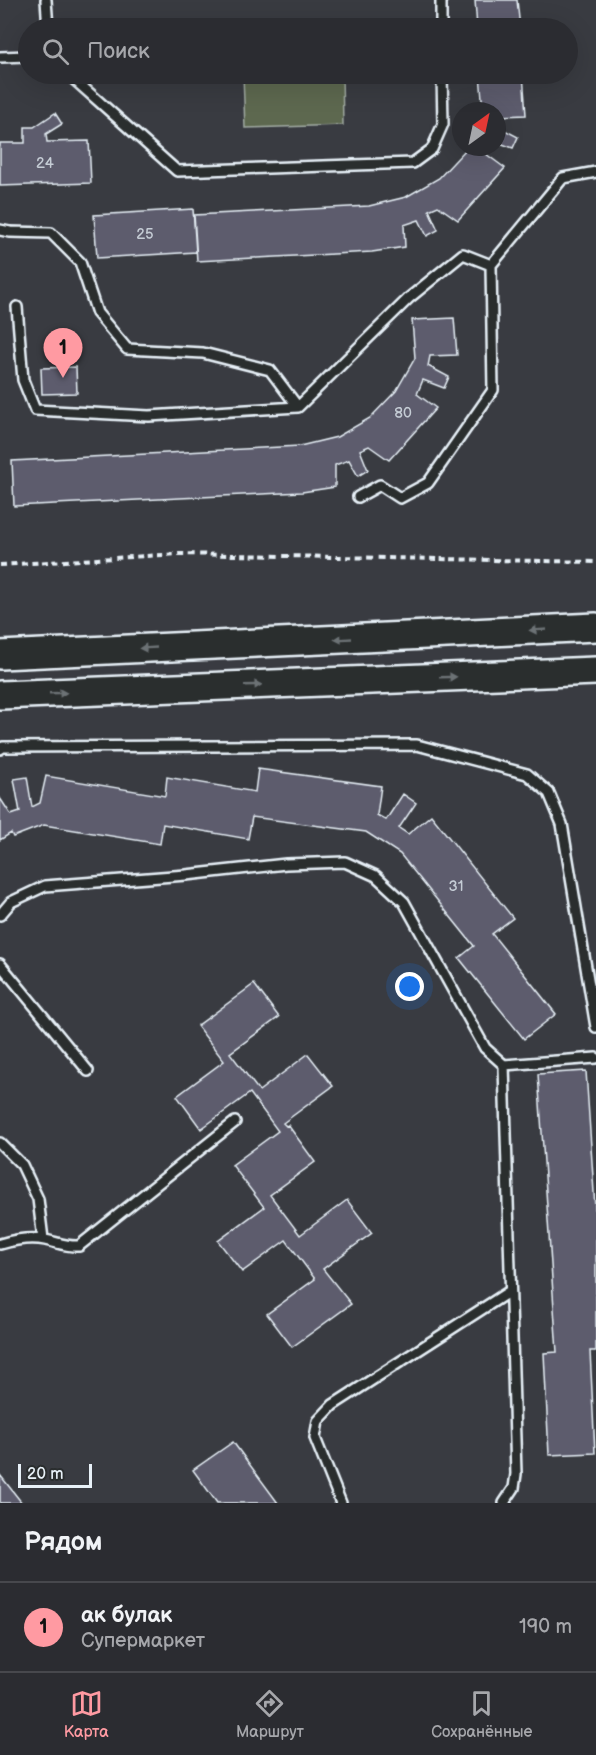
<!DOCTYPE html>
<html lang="ru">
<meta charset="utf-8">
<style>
:root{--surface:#2b2c31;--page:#333439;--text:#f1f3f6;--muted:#a6a7ab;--line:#47484d;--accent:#ff9aa2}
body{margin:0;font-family:"Balsamiq Sans",sans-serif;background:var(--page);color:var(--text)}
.compass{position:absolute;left:452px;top:102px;width:54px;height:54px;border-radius:50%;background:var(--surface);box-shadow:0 6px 24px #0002;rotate:33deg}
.scale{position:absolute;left:18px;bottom:15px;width:74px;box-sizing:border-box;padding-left:6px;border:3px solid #e8f1f8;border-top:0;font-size:16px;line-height:21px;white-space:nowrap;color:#e8f1f8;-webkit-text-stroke:4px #2a2d2e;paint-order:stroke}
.you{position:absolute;left:410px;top:987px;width:21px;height:21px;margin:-15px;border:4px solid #fff;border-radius:50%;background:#1a73e8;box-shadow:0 0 0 9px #1a73e833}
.badge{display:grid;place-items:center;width:39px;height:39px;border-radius:50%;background:var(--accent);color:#111;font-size:20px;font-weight:700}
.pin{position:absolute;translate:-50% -50px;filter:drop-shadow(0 2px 3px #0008)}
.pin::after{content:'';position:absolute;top:32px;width:21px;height:18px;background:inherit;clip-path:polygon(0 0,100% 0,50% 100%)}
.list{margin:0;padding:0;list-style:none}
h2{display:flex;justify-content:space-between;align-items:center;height:78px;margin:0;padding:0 24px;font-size:26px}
h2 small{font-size:20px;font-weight:400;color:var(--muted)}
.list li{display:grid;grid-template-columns:39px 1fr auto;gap:18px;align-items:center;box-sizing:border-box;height:90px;padding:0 24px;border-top:2px solid var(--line)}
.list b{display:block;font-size:22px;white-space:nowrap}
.list p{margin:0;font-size:20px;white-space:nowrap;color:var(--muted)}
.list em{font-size:20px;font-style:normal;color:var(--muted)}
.icon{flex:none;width:33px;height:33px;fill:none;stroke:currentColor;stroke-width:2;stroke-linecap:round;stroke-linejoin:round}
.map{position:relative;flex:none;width:596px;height:1503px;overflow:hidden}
.search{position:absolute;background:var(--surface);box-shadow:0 6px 24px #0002;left:18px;right:18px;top:18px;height:66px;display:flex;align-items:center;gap:15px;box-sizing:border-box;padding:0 21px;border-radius:33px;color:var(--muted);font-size:22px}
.sheet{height:168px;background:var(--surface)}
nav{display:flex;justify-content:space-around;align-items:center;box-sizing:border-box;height:84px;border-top:2px solid var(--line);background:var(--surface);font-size:16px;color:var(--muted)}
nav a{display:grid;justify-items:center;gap:3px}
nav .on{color:var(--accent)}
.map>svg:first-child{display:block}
</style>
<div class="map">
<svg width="596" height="1503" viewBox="0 0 596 1503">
<rect width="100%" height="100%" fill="#393b41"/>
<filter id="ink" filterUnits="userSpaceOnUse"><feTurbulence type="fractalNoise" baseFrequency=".0167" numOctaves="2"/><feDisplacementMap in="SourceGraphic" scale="12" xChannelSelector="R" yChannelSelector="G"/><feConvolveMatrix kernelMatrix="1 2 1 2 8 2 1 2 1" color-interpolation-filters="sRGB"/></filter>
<g filter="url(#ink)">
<!-- green -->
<path fill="#5d674f" stroke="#a2aca4" stroke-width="1.5" d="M243,74H342L343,125L245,128Z"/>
<!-- building -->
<path fill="#5d5c6d" stroke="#e8f1f8" stroke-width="1.5" d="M475,0H517L520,28H477Z
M480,74H523L526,115L499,116L497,124V111H483Z
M55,113L62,124L46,134L47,142L89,141L91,183L0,186V143H25V127H34Z
M497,126L518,137L513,148L497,142Z
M468,147H489L486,154L505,168L458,220L438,206L429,210L438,230L427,236L419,220L404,225L405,247L372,252L197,261L194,215L369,206L406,197L439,178Z
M193,209L196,252L97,258L94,215Z
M454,318L457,355L430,356L428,366L449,377L444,388L423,380L417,394L436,408L389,460L369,446L360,450L368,470L358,476L349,460L335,465V487L302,492L14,506L12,461L300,446L337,437L370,418L396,391L415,358L412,320Z
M76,367L77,393L42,394L41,368Z
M258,769L381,786L377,815L386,820L403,794L416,803L399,828L408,834L431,815L513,918L492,934L556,1014L524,1039L459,958L474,946L400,854L366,832L252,817L248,839L163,824L160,844L44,825L13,837L11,833L0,840V798L11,815L20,812L14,779L27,777L32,807L40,803L46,776L165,796L167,777L255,792Z
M254,984L279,1017L230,1053L259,1091L308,1054L333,1086L283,1123L286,1126L288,1125L315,1162L270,1195L300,1235L347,1200L372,1233L323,1269L351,1304L292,1347L267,1314L315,1279L286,1240L242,1272L218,1241L264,1207L232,1165L278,1131L250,1093L201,1129L177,1096L224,1061L197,1026Z
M586,1071L596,1223V1351H590L595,1453L549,1455L544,1353L557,1352L538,1074Z
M233,1442L278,1503H217L193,1470Z
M0,1475L22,1503H0Z"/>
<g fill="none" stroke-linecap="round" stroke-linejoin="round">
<!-- service casing -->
<g stroke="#e8f1f8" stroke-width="14">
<path id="service" d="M46,0L48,28
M441,0V28
M0,57L28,56
M68,74L177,171L413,163L432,149L443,124L442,74
M0,230L10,232L51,233L80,262L97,313L127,349L203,353L270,370L298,407
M17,307L23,380L35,410L149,416L298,407L409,298L463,254L491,265
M358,497L380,485L400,498L428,483L493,390L491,265L563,178L596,172
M0,749L3,747L417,745L527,774L549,793L562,824L596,1027
M0,915L11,902L45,886L186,875L286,864L345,862L376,876L404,902L485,1048L504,1065L516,1474L514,1488L504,1503
M0,964L88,1071
M504,1065L596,1058
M0,1143L22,1165L38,1199L43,1239
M0,1244C14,1240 30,1237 45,1240C56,1242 66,1247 79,1246L235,1122
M341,1503L315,1438L318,1421L333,1405L510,1291"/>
</g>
<!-- secondary casing -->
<g stroke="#e8f1f8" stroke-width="32">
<path id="secondary" d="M0,655L596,627
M0,695L596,671"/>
</g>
<!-- path -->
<path stroke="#e8f1f8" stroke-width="4" stroke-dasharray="6 4.5" stroke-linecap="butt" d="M0,565L179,554L596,562"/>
<!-- service -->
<use href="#service" stroke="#2a2d2e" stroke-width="9"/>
<!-- secondary -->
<use href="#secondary" stroke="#2a2d2e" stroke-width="27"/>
</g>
<!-- one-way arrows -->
<defs><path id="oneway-solid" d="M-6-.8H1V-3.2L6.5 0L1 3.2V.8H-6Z" transform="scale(1.5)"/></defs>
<g fill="#6c7275">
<use href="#oneway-solid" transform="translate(538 630) rotate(177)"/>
<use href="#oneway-solid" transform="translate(343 639) rotate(177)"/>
<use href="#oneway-solid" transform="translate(148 648) rotate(177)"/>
<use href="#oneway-solid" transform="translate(448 677) rotate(-2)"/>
<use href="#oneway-solid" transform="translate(253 685) rotate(-2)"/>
<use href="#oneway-solid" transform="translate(58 693) rotate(-2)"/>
</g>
</g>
<g text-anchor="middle" stroke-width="4.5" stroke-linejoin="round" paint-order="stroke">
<!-- number labels -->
<g font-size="15" fill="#c5ccd5">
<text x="45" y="168">24</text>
<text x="145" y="239">25</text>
<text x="403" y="418">80</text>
<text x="456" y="891">31</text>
</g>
</g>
</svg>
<svg class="compass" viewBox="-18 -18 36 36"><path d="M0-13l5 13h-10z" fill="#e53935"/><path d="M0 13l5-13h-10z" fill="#a6a7ab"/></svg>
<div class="scale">20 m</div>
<div class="you"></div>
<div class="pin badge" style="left:63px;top:378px">1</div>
<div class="search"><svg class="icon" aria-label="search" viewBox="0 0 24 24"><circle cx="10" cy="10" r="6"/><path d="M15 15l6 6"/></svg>Поиск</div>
</div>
<section class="sheet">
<h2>Рядом<small></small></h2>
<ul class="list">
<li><span class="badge">1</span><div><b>ак булак</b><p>Супермаркет</p></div><em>190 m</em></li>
</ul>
</section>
<nav>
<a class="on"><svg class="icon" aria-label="map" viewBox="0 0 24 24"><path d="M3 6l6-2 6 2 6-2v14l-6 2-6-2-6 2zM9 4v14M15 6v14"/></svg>Карта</a>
<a><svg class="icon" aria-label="directions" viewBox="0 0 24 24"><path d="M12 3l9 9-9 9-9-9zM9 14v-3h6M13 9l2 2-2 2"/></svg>Маршрут</a>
<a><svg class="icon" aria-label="saved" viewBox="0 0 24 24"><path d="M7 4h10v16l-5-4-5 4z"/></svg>Сохранённые</a>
</nav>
